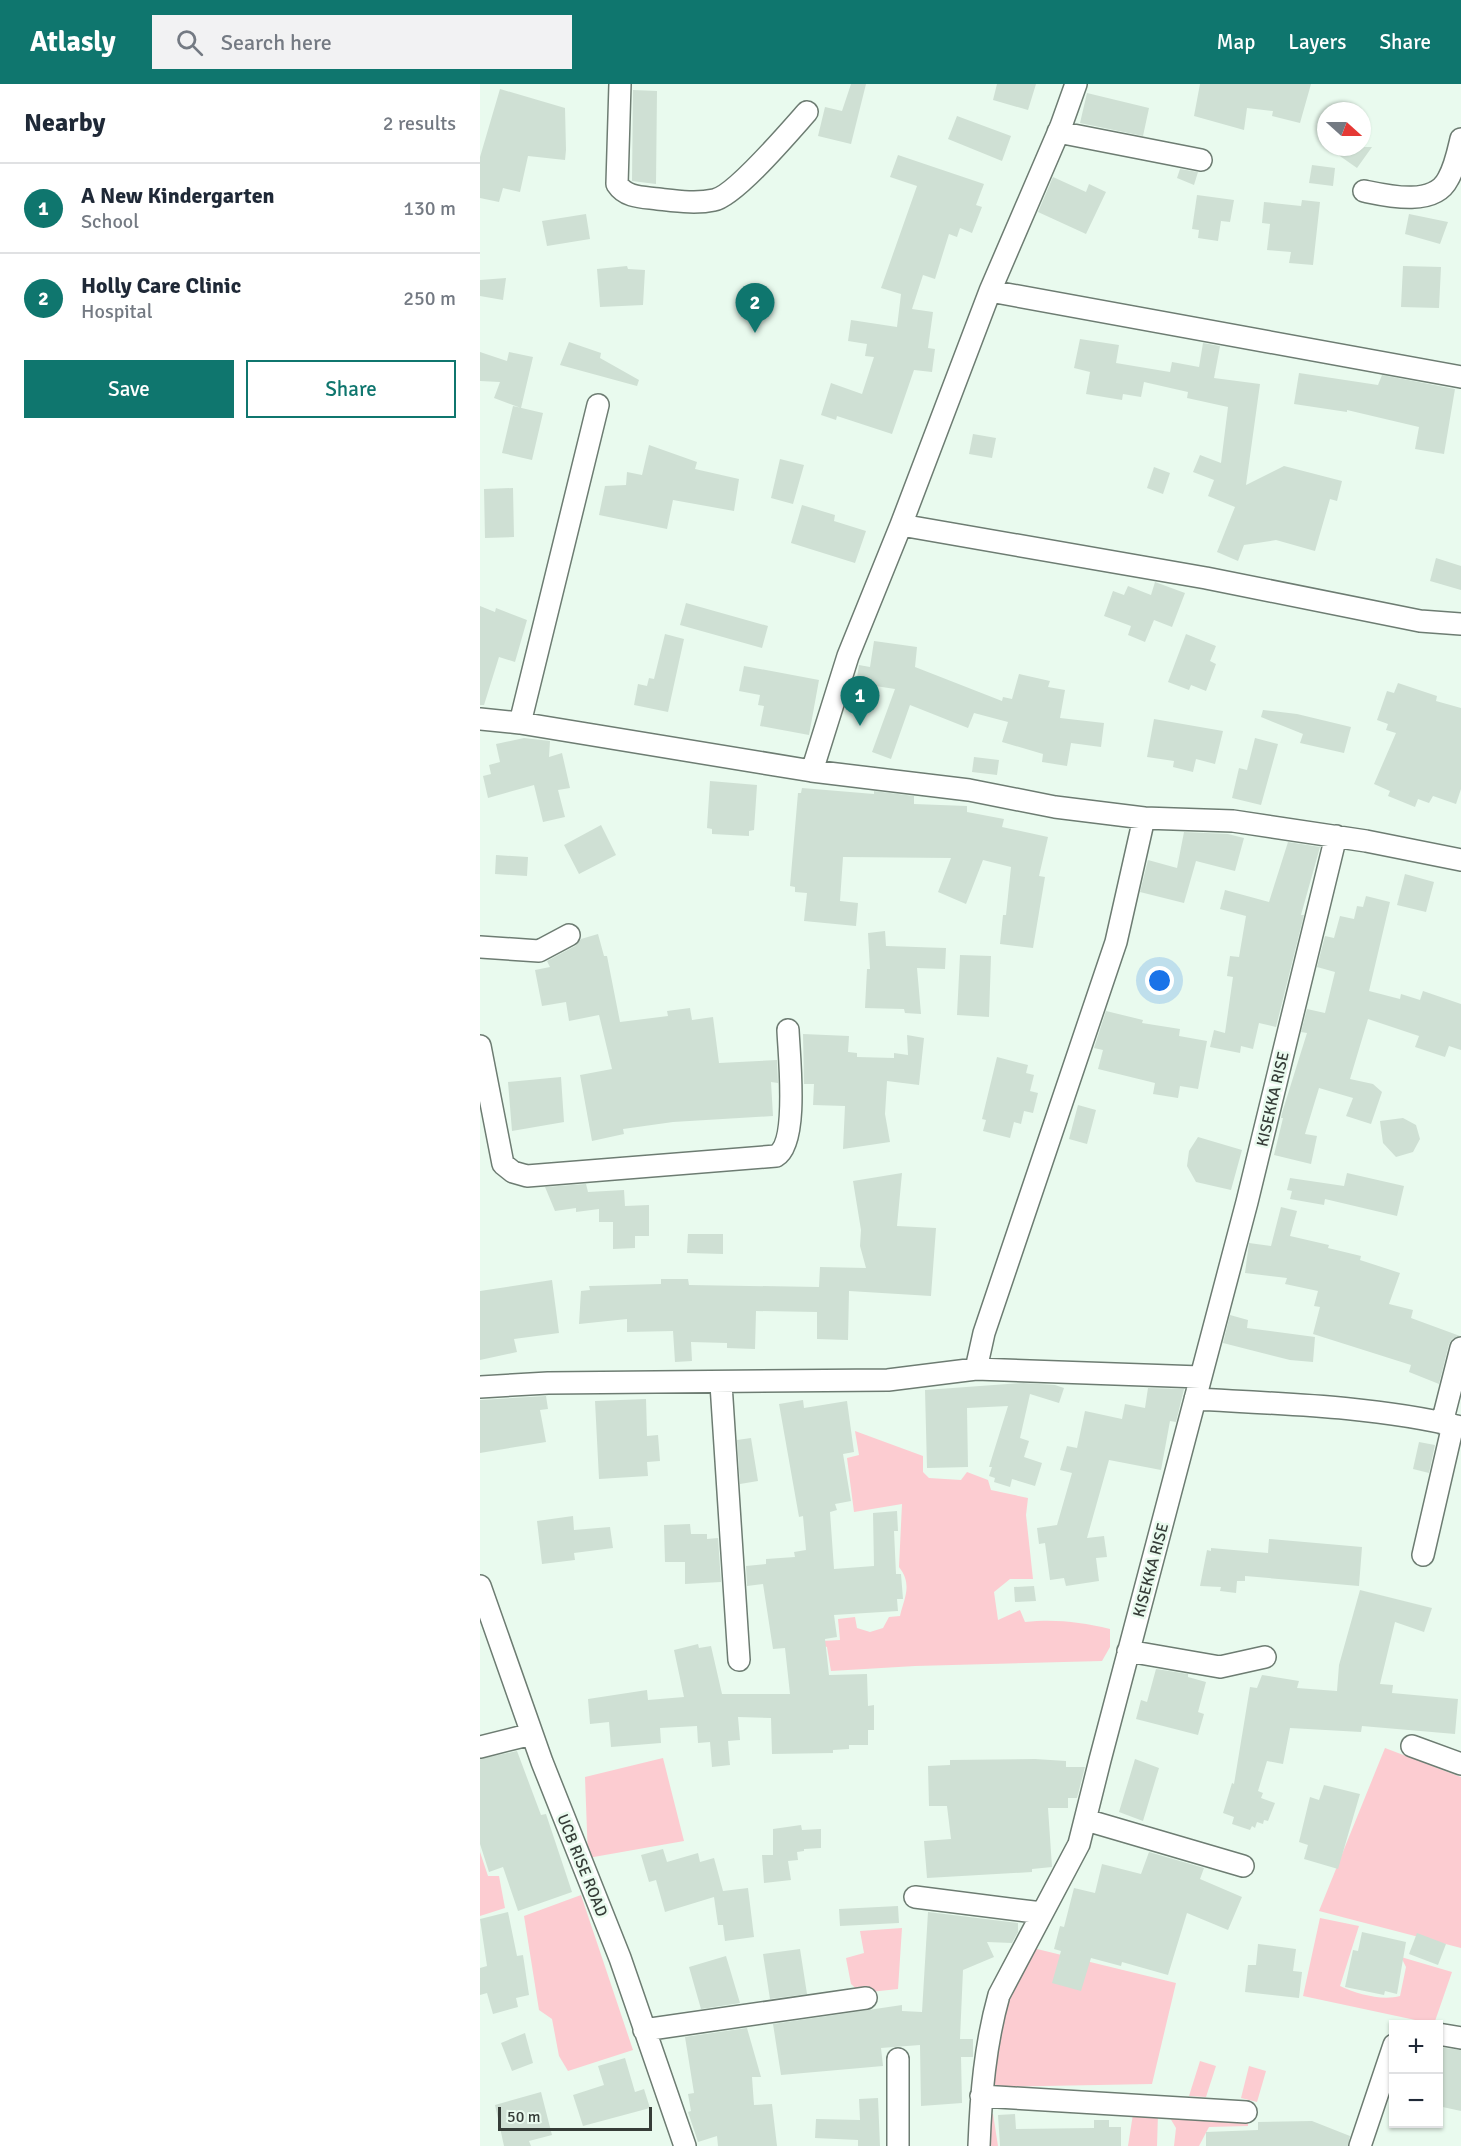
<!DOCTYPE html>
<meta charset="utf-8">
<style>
:root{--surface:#fff;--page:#f2f2f3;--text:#1f2937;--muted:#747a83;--line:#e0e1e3;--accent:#0f766e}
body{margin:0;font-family:Signika,sans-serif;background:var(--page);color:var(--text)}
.controls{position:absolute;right:18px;bottom:18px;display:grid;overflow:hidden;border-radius:0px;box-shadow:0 2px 4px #0004}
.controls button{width:54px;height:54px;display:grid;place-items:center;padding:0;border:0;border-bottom:2px solid var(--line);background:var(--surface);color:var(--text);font:30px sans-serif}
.compass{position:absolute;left:837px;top:18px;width:54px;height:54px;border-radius:50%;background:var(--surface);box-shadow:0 2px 4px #0004;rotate:111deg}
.scale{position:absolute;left:18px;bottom:15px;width:154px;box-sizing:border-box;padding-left:6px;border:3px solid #363d38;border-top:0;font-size:16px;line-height:21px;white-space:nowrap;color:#363d38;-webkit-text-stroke:4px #e9faee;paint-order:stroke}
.you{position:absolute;left:680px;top:897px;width:21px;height:21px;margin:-15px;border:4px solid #fff;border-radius:50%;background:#1a73e8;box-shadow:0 0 0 9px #1a73e833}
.badge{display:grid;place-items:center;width:39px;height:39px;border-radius:50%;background:var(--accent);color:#fff;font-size:20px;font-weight:700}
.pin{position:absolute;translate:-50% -50px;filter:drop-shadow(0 2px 3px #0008)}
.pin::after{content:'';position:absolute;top:32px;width:21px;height:18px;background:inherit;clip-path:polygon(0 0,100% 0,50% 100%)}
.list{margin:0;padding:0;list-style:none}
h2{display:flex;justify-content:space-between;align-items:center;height:78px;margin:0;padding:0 24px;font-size:26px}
h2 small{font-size:20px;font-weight:400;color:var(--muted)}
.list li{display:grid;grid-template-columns:39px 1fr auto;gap:18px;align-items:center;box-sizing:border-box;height:90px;padding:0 24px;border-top:2px solid var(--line)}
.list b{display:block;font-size:22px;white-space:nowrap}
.list p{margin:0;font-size:20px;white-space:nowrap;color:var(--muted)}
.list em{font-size:20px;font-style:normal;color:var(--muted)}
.actions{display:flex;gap:12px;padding:18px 24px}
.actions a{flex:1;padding:14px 0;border:2px solid var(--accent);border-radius:0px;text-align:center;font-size:21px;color:var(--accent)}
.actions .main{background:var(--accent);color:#fff}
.icon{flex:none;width:33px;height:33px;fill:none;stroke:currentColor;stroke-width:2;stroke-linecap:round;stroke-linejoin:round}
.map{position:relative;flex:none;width:981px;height:2062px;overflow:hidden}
header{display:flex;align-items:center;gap:36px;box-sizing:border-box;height:84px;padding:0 30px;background:var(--accent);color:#fff}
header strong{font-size:28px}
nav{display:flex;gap:33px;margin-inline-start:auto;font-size:21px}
.search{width:420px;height:54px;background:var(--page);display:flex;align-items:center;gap:15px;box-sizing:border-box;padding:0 21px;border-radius:0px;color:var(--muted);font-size:22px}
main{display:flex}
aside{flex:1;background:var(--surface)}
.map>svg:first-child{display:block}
</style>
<header>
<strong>Atlasly</strong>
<div class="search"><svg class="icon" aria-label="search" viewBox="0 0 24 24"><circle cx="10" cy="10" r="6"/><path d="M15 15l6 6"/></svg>Search here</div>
<nav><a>Map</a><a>Layers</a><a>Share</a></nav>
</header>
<main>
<aside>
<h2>Nearby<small>2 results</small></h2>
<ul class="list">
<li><span class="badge">1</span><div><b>A New Kindergarten</b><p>School</p></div><em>130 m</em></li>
<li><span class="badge">2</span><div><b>Holly Care Clinic</b><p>Hospital</p></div><em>250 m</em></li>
</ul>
<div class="actions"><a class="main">Save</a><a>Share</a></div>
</aside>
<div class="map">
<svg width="981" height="2062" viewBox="0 0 981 2062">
<rect width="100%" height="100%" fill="#e9faee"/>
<!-- green -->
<path fill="#fcccd1" d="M375,1347L443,1372V1388L449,1394L481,1396L487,1388L508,1396L511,1406L548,1414L546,1431L553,1495H530L514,1508L518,1536L540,1526L545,1538C576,1535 600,1538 630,1545V1563L622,1577L435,1582L351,1587L347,1563L343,1562L342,1557L360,1556L358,1535L375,1533L377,1544L390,1548L403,1544L409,1533L420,1532C424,1514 433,1501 419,1483L422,1420L374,1428L367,1374L379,1371Z
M905,1664L981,1693V1864L839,1827Z
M183,1674L204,1757L108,1774L105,1693Z
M0,1768L8,1792H19L25,1824L0,1832Z
M101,1811L153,1966L88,1987L79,1972L72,1935L59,1926L44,1832Z
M840,1834L879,1842L860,1902C877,1910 902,1917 920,1912L926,1883L921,1873L972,1888L954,1940L823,1912Z
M422,1844L418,1905L381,1909L371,1900L366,1874L384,1869L380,1847Z
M553,1864L696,1899L672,2000L508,2003L527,1910Z
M720,1977L736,1982L726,2013L709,2012Z
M769,1982L786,1987L777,2018L761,2014Z
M687,2029L768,2031V2042L729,2043L719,2062H694L696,2044Z
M501,2030H513L518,2062H502Z
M653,2030H678L677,2062H648Z"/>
<!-- building -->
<path fill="#cfe0d4" d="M371,0H386L371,60L338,52L345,23L362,27Z
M517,0H556L548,26L513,16Z
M720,0H831L820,39L792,32L793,27L767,24L764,46L714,32Z
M20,5L85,24L86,66L85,76L48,72L40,108L23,104L19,118L0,114V73Z
M153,6L177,7L176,100L152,97Z
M607,9L669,24L663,52L600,39Z
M477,32L531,52L522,77L468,55Z
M847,63H892L877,84Z
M418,71L504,100L496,121L502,123L492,149L480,144L477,153L469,150L455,195L443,191L432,225L453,228L448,264L455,265L452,288L434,286L412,350L357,332L356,336L341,331L351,299L382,310L394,273L385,272L387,260L368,257L371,236L417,243L421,210L401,204L437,102L410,93Z
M832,81L855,84L853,102L829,99Z
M700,85L718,88L714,101L697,94Z
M573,93L606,108L609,100L626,108L606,150L558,128Z
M717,111L754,116L750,138L741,137L738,157L718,154L719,146L712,145Z
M822,116L840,118L833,181L809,179L811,168L787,166L790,140L782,139L784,118L821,122Z
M106,130L110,155L67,162L62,137Z
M929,130L968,138L960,160L925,150Z
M147,182L148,185L165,186L163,221L120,223L117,185Z
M923,182L961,183L959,224L921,223Z
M26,194L23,216L0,212V196Z
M600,255L639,261L636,279L690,288L692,278L719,283L723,259L740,262L734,294L780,300L766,401L804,382L862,397L857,417L850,415L835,467L796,456L764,461L758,477L737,468L755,423L728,412L734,396L713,388L720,371L741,379L748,323L707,314L708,308L664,298L661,313L643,310L642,316L606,310L610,288L594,284Z
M89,258L121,269L120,274L159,296L157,302L80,281Z
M0,268L27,277L29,268L53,273L41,324L14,314L20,298L0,297Z
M819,289L898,301L902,291L975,305L964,370L935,365L939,343L867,326V328L814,320Z
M33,322L63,329L52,376L22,369Z
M493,350L516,354L512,374L489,370Z
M169,361L217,378L215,385L259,395L254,427L193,416L187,445L119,431L125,402L146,401L147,388L162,391Z
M300,375L324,381L313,420L291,414Z
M674,383L690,389L683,410L667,404Z
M33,404L34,453L5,454L4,405Z
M322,421L355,431L354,437L386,447L375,479L311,459Z
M956,474L981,482V506L950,497Z
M675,498L705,509L692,543L674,536L665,558L648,551L651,542L624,532L633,507L644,511L648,502L671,511Z
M206,519L288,542L282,564L200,541Z
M0,522L15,528L16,524L47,536L35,578L19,573L4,621H0Z
M185,550L204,555L188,628L154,621L158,600L167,602L169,594L174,595Z
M706,550L736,562L730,577L736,580L726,607L711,601L709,606L688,598Z
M394,557L437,563L435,583L522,617L523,613L532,615L539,590L570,597L568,603L585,606L580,634L624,639L621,663L591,659L587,682L562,678L563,670L522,658L528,638L494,629L488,644L430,621L411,675L392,668L415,605L376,599L379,581L390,583Z
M264,582L339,596L329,651L280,642L284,622L278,621L280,611L259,607Z
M918,599L957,612L956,617L981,624V705L976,720L953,712L949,719L938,715L935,723L908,712L910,707L894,700L916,649L906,646L908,640L897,636L907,607L914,609Z
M783,626L817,630L871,643L864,669L820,659L823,650L781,633Z
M674,635L743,647L735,680L716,675L713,688L693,683L694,677L667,673Z
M44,654L70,657L69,673L82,669L90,704L78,706L85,733L63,738L54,701L8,714L3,692L11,690L9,681L20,678L16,660Z
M775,654L798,660L781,721L752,714L759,684L767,686Z
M494,673L519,676L517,691L492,688Z
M230,697L277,701L274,746L269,747V752L232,750V745L227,744Z
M322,704L394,710V707L434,712V720L487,722V728L524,735L522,743L568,753L559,792L565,793L553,864L520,860L523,831H526L531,783L503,776L486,820L458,808L471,774L363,773L360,817L378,819L376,842L324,837L327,809L315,808V803L310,802L318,709H321Z
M121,741L136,771L99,790L84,761Z
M704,748L748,750L764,754L755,787L716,777L704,819L660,808L668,776L697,784Z
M808,758L840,763L821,831H824L796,943L779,939L773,965L761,962L760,969L730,963L734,946L745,949L753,893L747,892L750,872L759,873L766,832L740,825L745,806L789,818Z
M16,771L48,773L47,792L15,790Z
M925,790L954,798L946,828L917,821Z
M886,812L910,818L889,907L920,915L921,910L940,916L943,907L981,920V966L969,962L965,973L935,963L939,952L888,935L870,995L893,1000L902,1008L891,1040L866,1032L873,1014L839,1004L825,1050L837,1052L831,1080L794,1071L803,1034H801L802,1029L827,949L821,948L827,925L845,929L855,888L837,883L845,852L854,854L860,832L874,835L877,822L883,823Z
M405,847L406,862L466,864L465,885L437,884L441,930L425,929L424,925L385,924L387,885H390L388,849Z
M118,850L124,872H127L140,938L188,932L187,927L210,924L212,936L233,933L239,979L297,976L298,999L291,998L293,1032L193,1038L143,1045L144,1050L112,1057L100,991L132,985L119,931L89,937L86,918L62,922L55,886L70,883L67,877L95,862L101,855Z
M480,871L511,872L509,933L477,931Z
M626,927L663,936L662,939L700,945L699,952L727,957L718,1005L700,1002L698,1014L673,1010L675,999L618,985L623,966L614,964Z
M323,950L369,952L368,968L377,969V973L414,974V969L428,971L427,951L444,954L439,1001L407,997L405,1030L410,1058L363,1065L365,1022L333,1021L334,1000H324Z
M517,973L548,981L546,989L554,991L550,1007L558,1009L553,1029L544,1027L541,1040L534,1038L530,1054L503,1047L506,1036L502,1035Z
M81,993L84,1038L32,1047L28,998Z
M598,1021L616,1026L607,1060L589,1055Z
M923,1034L936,1041L940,1055L933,1068L916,1073L903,1059L900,1037Z
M718,1053L762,1066L751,1106L716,1098L707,1082L709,1067Z
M422,1089L417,1142L456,1144L451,1212L369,1207L368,1256L337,1255V1228L276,1227L275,1265L247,1264V1259L211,1258L212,1277L195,1278L193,1247L147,1248V1235L99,1240L101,1207L110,1206L109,1202L181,1200V1195H208L209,1201L339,1203L340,1183L386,1184L380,1162L381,1146L373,1097Z
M867,1089L924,1102L917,1132L845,1115L844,1121L810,1115L812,1107L807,1106L810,1094L864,1102Z
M106,1100L108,1108L144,1106L145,1122L169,1121V1152H155V1164L133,1165V1138H119V1125L96,1128V1124L75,1127L65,1103Z
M801,1123L817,1127L810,1152L849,1161L848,1164L881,1172L880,1176L920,1189L909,1220L933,1226L931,1234L980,1252L972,1255L969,1260L959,1300L929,1288L931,1281L833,1250L840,1223L834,1222L838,1207L805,1200L807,1194L765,1189L769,1159L791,1162Z
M208,1150H243V1170L207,1169Z
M72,1196L79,1249L34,1255L37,1268L0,1276V1207Z
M750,1231L768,1236L767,1244L835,1253L833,1278L810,1276L743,1259Z
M543,1299L575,1301L584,1304L579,1319L550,1310L540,1354L549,1357L544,1373L562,1379L555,1402L532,1395L530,1403L514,1398L515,1394L509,1392L512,1383H509L528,1322L487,1324L488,1383L447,1384L445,1306Z
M668,1304L704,1305L696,1338L690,1337L681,1386L629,1376L607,1454L624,1452L627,1473L616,1474L619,1497L586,1502L584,1494L570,1496L565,1459L559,1460L557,1444L577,1441L592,1389L580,1386L587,1362L597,1364L605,1327L642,1335L645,1320L665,1324Z
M66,1312L68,1325L60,1326L66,1358L0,1369V1316Z
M166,1315L167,1352L178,1351L180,1377L167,1378L168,1392L119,1395L115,1317Z
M323,1316L324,1324L367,1317L374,1368L363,1370L371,1417L355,1420L357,1426L350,1428L354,1485L394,1482L393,1429L417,1427L418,1447H414L416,1490H421L423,1515H417L418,1527L354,1531L357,1553L345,1555L349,1591L387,1590L388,1622L394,1621V1646H388V1661H369V1665L353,1666V1669L292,1670L291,1634L258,1633L260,1656L248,1657L250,1681L232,1683L230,1658L218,1659L217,1642L180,1644L181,1659L131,1663L129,1638L110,1640L108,1615L167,1606L168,1616L204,1613L194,1566L218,1560L219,1564L231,1562L242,1610H310L305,1564L293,1565L283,1500L267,1502L266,1482L286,1480V1475L315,1473L314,1468L326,1466L323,1432L319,1433L299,1320Z
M271,1354L278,1397L260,1400L257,1356Z
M939,1358L955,1361L949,1389L933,1385Z
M93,1432L94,1446L130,1443L133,1464L94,1469L95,1476L62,1480L57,1437Z
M210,1440L211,1450H227V1455L238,1454L241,1498L205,1500V1478H185L184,1441Z
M789,1455L882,1463L879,1502L765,1492V1497H757L756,1509L740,1507L741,1503L720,1502L727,1466L731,1467V1464L788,1469Z
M554,1502L556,1517L535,1518L534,1503Z
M880,1506L952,1524L944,1548L915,1538L900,1600L913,1601L912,1609L978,1615L975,1650L882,1642L881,1648L810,1644L803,1680L787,1677L778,1707L783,1709L781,1714L795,1719L788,1737L784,1736L783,1740L777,1738L775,1744L772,1742L770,1746L752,1740L754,1733L743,1729L752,1699L754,1700L770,1603L777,1604L782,1591L819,1597L817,1604L857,1607L859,1581Z
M676,1585L708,1590V1593L726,1598L718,1628L724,1630L718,1651L656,1635L661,1616L667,1618Z
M37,1667L61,1731L66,1730L92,1808L38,1827L23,1783L9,1788L0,1760V1675Z
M555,1675L586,1677V1683H605L597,1714H588V1724H568L572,1783L552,1785V1788L447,1794L444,1757L471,1755L467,1722H449L448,1682L470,1681V1676Z
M655,1675L679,1684L663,1737L639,1728Z
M844,1701L880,1710L858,1785L824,1775L828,1761L819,1758L830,1713L839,1716Z
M321,1741L322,1746L341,1745V1764L324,1765V1767L317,1768L318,1776L308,1777L311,1796L284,1799L282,1771H293V1745Z
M183,1765L187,1778L218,1769L220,1778L234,1774L243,1807L268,1804L274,1853L245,1857L243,1841H238L234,1813L185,1828L176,1796L169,1798L161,1771Z
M669,1768L724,1784L720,1795L762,1813L748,1846L707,1829L688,1891L642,1878L641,1882L611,1874L601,1907L572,1899L581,1867L574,1865L580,1842L584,1843L594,1804L615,1809L622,1780L661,1790Z
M418,1822L419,1839L360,1842L359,1825Z
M28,1828L37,1872L43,1871L49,1911L36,1914L38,1923L13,1930L7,1909L0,1911V1884L7,1882L0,1835Z
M448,1828L538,1839V1848L532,1859L507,1858L514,1873L483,1886L480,1955H493V1973H481L482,2019L441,2022L440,1961L401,1964L403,1982L301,1991L293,1940L422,1921V1927L442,1928Z
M882,1848L926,1858L917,1910L905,1907L904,1911L865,1903L873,1866L878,1867Z
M937,1849L966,1860L958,1881L929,1870Z
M778,1860L816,1865L813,1887L822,1888L819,1914L765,1908L768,1881H776Z
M320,1865L327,1910L290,1915L283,1870Z
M246,1872L260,1919L221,1925L209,1883Z
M267,1944L281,1993H272L274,2021L292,2020L297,2062H238L237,2052L218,2058L208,2028L211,2027L208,2010L214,2009L205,1953Z
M45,1949L53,1979L32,1987L21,1959Z
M958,1963L981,1966V2027L958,2022Z
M145,1974L155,2008L164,2005L170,2024L103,2042L93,2011L124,2001L118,1982Z
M61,2008L72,2051L49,2057L51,2062H24L15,2021Z
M398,2014L400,2062H378V2056L335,2054L336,2035L380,2036L379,2015Z
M535,2030L536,2045L614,2044V2036H629V2043H641V2062H520L518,2031Z
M832,2037L870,2052L868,2062H726V2048L778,2046V2038Z"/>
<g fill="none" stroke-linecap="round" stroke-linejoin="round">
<!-- street casing -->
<g stroke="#6d7c72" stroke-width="24">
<path id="street" d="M140,0L137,100C146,114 163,113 178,115C196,117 216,120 234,116C255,112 310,47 327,28
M578,48L721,76
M884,107C908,112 954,123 968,95C975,83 978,68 981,55
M510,207L981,293
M421,441L726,494L940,537L981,540
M0,635L40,639L332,687L489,706L575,723L664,734L636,858L504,1249L496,1285
M40,639L118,321
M332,687L368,572L421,441L510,207L581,42L596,0
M664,734L753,737L886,757L981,776
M0,863L59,867L89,851
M0,962L23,1080L33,1088L47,1092L296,1072C319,1059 309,972 308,946
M241,1300L259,1576
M0,1303L68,1299L408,1296L496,1285L720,1293
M715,1315C804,1320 894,1322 981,1343
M962,1339L981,1264
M943,1471L973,1341
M0,1502L62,1678L140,1874L205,2062
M648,1567L740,1583L785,1573
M932,1662L981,1680
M0,1663L52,1650
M606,1736L763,1782
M435,1813L562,1829
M164,1946L386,1914
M958,1950L981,1954
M501,2012L766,2028
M418,2062V1975
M499,2062C501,2010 505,1961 519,1911L599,1760L620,1676L767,1118L856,752
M880,2062L914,1961"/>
</g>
<!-- street -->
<use href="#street" stroke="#fff" stroke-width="21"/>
</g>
<g text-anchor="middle" stroke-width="5" stroke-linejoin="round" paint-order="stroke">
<!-- street labels -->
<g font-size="16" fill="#363d38" stroke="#e9faee">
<text transform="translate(792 1015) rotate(-77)" y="6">KISEKKA RISE</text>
<text transform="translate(670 1486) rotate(-75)" y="6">KISEKKA RISE</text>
<text transform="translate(103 1781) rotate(68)" y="6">UCB RISE ROAD</text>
</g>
</g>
</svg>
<div class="controls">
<button>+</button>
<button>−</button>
</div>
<svg class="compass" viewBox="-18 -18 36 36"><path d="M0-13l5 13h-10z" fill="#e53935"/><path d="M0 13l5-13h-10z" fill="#747a83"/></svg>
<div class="scale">50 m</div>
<div class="you"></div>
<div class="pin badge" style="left:380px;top:642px">1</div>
<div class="pin badge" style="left:275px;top:249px">2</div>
</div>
</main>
